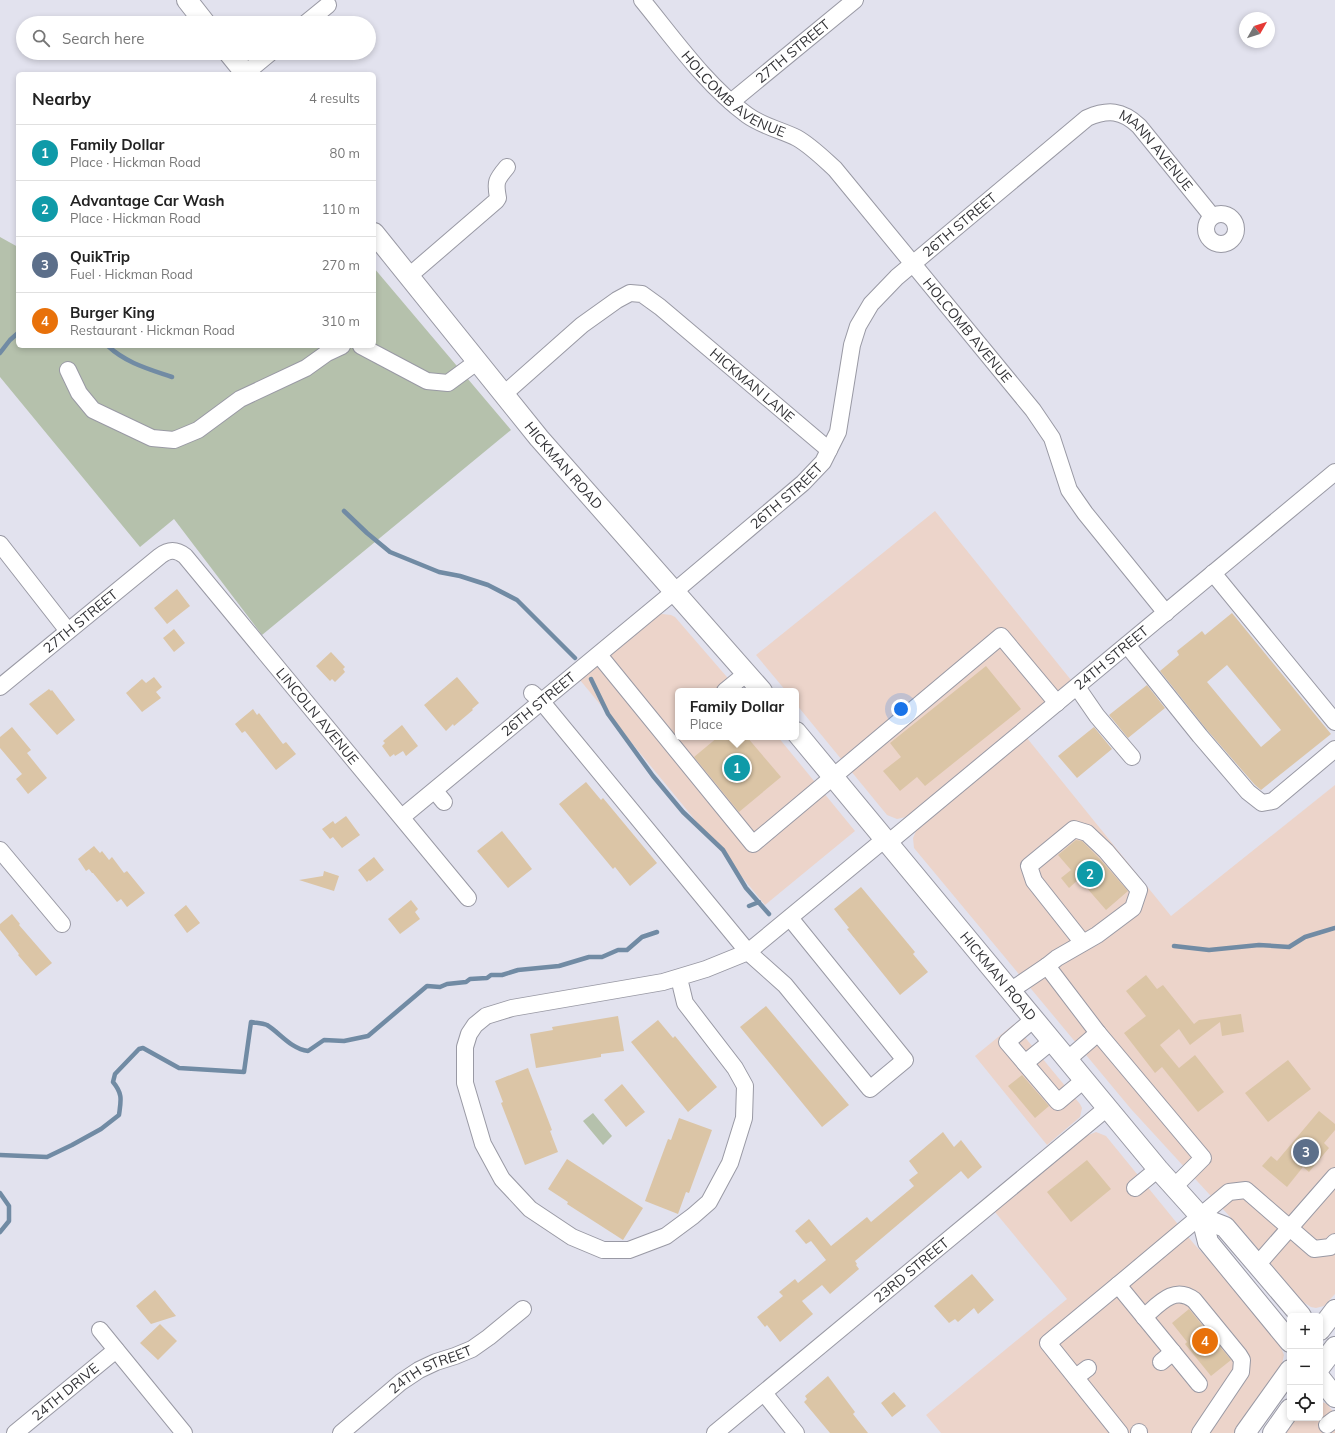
<!DOCTYPE html>
<meta charset="utf-8">
<style>
:root{--surface:#fff;--page:#f6f6f6;--text:#222;--muted:#767676;--line:#e0e0e0;--accent:#b45309}
body{margin:0;font-family:Mulish,sans-serif;background:var(--page);color:var(--text)}
.controls{position:absolute;right:12px;bottom:12px;display:grid;overflow:hidden;border-radius:6px;box-shadow:0 2px 6px #0003}
.controls button{width:36px;height:36px;display:grid;place-items:center;padding:0;border:0;border-bottom:1px solid var(--line);background:var(--surface);color:var(--text);font:20px sans-serif}
.compass{position:absolute;left:1239px;top:12px;width:36px;height:36px;border-radius:50%;background:var(--surface);box-shadow:0 2px 6px #0003;rotate:51deg}
.you{position:absolute;left:901px;top:709px;width:14px;height:14px;margin:-10px;border:3px solid #fff;border-radius:50%;background:#1a73e8;box-shadow:0 0 0 6px #1a73e833}
.badge{display:grid;place-items:center;width:26px;height:26px;border-radius:50%;background:var(--accent);color:#fff;font-size:13px;font-weight:700}
.pin{position:absolute;translate:-50% -50%;border:2px solid #fff;box-shadow:0 1px 4px #0006}
.popup{position:absolute;left:675px;top:688px;width:124px;height:52px;box-sizing:border-box;display:grid;place-content:center;border-radius:6px;background:var(--surface);filter:drop-shadow(0 1px 3px #0005);font-size:13px;white-space:nowrap;color:var(--muted)}
.popup b{font-size:15px;color:var(--text)}
.popup::after{content:'';position:absolute;left:50%;top:100%;margin-left:-8px;border:8px solid transparent;border-top-color:var(--surface)}
.list{margin:0;padding:0;list-style:none}
h2{display:flex;justify-content:space-between;align-items:center;height:52px;margin:0;padding:0 16px;font-size:17px}
h2 small{font-size:13px;font-weight:400;color:var(--muted)}
.list li{display:grid;grid-template-columns:26px 1fr auto;gap:12px;align-items:center;box-sizing:border-box;height:56px;padding:0 16px;border-top:1px solid var(--line)}
.list b{display:block;font-size:15px;white-space:nowrap}
.list p{margin:0;font-size:13px;white-space:nowrap;color:var(--muted)}
.list em{font-size:13px;font-style:normal;color:var(--muted)}
.icon{flex:none;width:22px;height:22px;fill:none;stroke:currentColor;stroke-width:2;stroke-linecap:round;stroke-linejoin:round}
.map{position:relative;flex:none;width:1335px;height:1433px;overflow:hidden}
.search{position:absolute;background:var(--surface);box-shadow:0 2px 6px #0003;left:16px;top:16px;width:360px;height:44px;display:flex;align-items:center;gap:10px;box-sizing:border-box;padding:0 14px;border-radius:22px;color:var(--muted);font-size:15px}
.panel{position:absolute;background:var(--surface);box-shadow:0 2px 6px #0003;left:16px;top:72px;width:360px;height:276px;border-radius:6px}
.map>svg:first-child{display:block}
</style>
<div class="map">
<svg width="1335" height="1433" viewBox="0 0 1335 1433">
<rect width="100%" height="100%" fill="#e2e2ee"/>
<!-- commercial -->
<path fill="#ecd4ca" d="M935,511L1071,680L906,817L897,819L887,815L796,704V691H786L756,655Z
M662,614L671,615L675,617L739,691H678V737H778L855,831L765,905L580,680L657,616Z
M1027,738L1171,916L1335,785V1294L1324,1306L1316,1308L1311,1307L1303,1302L1243,1231L1131,1109L914,848L913,838L916,831Z
M1014,1024L1080,1104L1082,1108L1080,1117L1047,1145L975,1056Z
M1096,1132L1106,1136L1194,1244L1225,1277L1279,1343L1284,1355L1281,1368L1237,1433H941L926,1415L1067,1299L995,1212L1086,1136Z
M1320,1401L1327,1404L1335,1414V1433H1286L1296,1418H1320Z"/>
<!-- green -->
<path fill="#b5c1ac" d="M0,237L18,247V346H374V268L511,430L262,635L174,519L140,547L0,377Z
M593,1113L612,1136L603,1145L583,1121Z"/>
<g fill="none" stroke-linecap="round" stroke-linejoin="round">
<!-- stream -->
<path stroke="#718ba4" stroke-width="4.5" d="M108,346C126,363 149,369 172,377
M0,353L10,340L18,333
M344,511L367,533L390,552L439,572L460,576L488,585L517,600L575,658
M591,679L608,714L653,776L683,812L723,850L746,888L769,914
M749,906L759,902
M1174,946L1209,950L1259,945L1289,947L1305,937L1335,928
M0,1155L47,1157L72,1145L101,1129L119,1115C121,1100 123,1094 113,1082L115,1074L139,1049L143,1048L179,1068L244,1072L251,1022C256,1023 262,1023 267,1025C280,1033 291,1049 308,1051L324,1040L344,1041L368,1036L427,986L440,987L447,984L466,982L470,979L487,978L491,975H502L518,970L559,966L589,957H602L618,950H627L642,937L657,932
M0,1193L9,1206V1221L0,1232"/>
</g>
<!-- building -->
<path fill="#dbc5a6" fill-rule="evenodd" d="M177,589L190,606L167,624L154,608Z
M1232,613L1331,734L1261,790L1255,785L1207,730L1160,671L1179,655L1177,651L1202,631L1205,635ZM1227,665L1281,730L1261,747L1207,682Z
M174,629L185,643L174,652L163,638Z
M331,652L345,667L343,669L345,672L335,682L332,679L330,681L316,666Z
M986,666L1021,709L925,786L917,777L900,791L883,771L901,757L890,743Z
M154,677L162,687L156,692L161,698L142,712L126,693L142,679L146,683Z
M457,677L479,703L472,709L473,710L454,726L453,724L446,731L424,705Z
M1147,685L1165,708L1128,738L1109,715Z
M49,689L51,691L52,690L75,720L57,735L29,704Z
M253,709L257,715L259,713L283,744L286,742L296,754L276,770L245,731L242,733L235,724Z
M402,725L418,746L406,756L403,751L395,756L394,754L390,757L382,746L385,743L383,741Z
M12,727L31,750L27,753L47,778L28,794L16,779L22,774L0,748V737Z
M1094,727L1112,749L1077,778L1058,756Z
M718,737H747L781,777L739,812L694,757Z
M586,782L601,800L603,798L657,863L630,886L615,867L613,869L559,804Z
M346,816L360,835L342,848L333,837L330,839L322,829L333,821L335,824Z
M502,831L532,869L508,888L477,851Z
M1076,840L1082,841L1099,858L1128,891L1106,910L1079,879L1069,888L1061,878L1071,870L1058,855Z
M94,846L100,853L102,851L109,860L112,857L124,873L127,871L145,893L127,907L121,899L117,902L93,873H92L89,869L86,871L78,859Z
M374,857L384,870L370,881L369,880L367,882L358,870Z
M324,871L339,876L334,891L299,880L323,876Z
M861,887L915,952L913,954L928,972L900,995L847,929L849,928L834,909Z
M411,900L418,909L415,912L420,919L400,934L388,919Z
M186,905L200,923L187,933L174,915Z
M12,914L20,924L19,925L52,963L36,976L18,955L19,954L0,930V924Z
M1146,975L1157,989L1163,985L1194,1024L1199,1020L1241,1014L1244,1032L1222,1036L1220,1022L1190,1045L1179,1029L1160,1045L1179,1068L1195,1055L1224,1092L1198,1112L1162,1067L1155,1073L1124,1033L1146,1016L1126,991Z
M766,1006L849,1105L822,1127L740,1027Z
M618,1016L624,1051L601,1054V1057L536,1068L530,1034L553,1030L552,1027Z
M658,1020L673,1038L675,1036L717,1087L688,1112L631,1042Z
M1288,1060L1311,1089L1268,1122L1245,1093Z
M528,1068L552,1130L550,1131L558,1152L525,1165L501,1103L503,1102L495,1081Z
M1022,1075L1049,1106L1035,1118L1008,1086Z
M622,1084L645,1112L626,1127L604,1100Z
M1319,1111L1335,1124V1130L1324,1143L1329,1148L1309,1172L1303,1167L1287,1187L1262,1166L1271,1156L1277,1161Z
M679,1118L712,1130L689,1193L686,1192L678,1214L645,1201L668,1139L671,1140Z
M943,1132L954,1147L961,1140L982,1167L968,1179L961,1171L855,1261L857,1264L856,1265L859,1269L830,1294L822,1285L802,1301L813,1314L780,1342L767,1325L765,1327L757,1317L783,1296L779,1292L795,1279L798,1283L826,1260L811,1241L806,1244L795,1231L809,1219L831,1246L867,1217L871,1222L914,1186L909,1180L918,1173L909,1161Z
M567,1159L643,1208L623,1240L567,1204L568,1202L548,1189Z
M1087,1160L1111,1189L1071,1222L1047,1192Z
M972,1274L994,1300L978,1314L974,1308L958,1322L955,1319L949,1323L934,1306Z
M155,1290L176,1316L151,1324L136,1306Z
M1189,1309L1231,1360L1211,1376L1185,1344L1187,1342L1172,1323Z
M160,1324L177,1341L158,1360L140,1343Z
M828,1376L855,1412L853,1414L868,1433H830L804,1402L807,1399L805,1396Z
M894,1392L906,1406L892,1417L881,1403Z"/>
<g fill="none" stroke-linecap="round" stroke-linejoin="round">
<!-- minor casing -->
<g stroke="#9999a4" stroke-width="18">
<g id="minor">
<path id="s1" d="M642,0C674,39 706,85 747,115C762,126 781,130 797,138C811,146 823,158 835,169L1033,410L1052,438L1069,490L1085,513L1166,613"/>
<path d="M306,23L328,5"/>
<path d="M246,73L270,53"/>
<path id="s2" d="M731,102L855,0"/>
<circle cx="1221" cy="229" r="15"/>
<path d="M409,276L496,201L498,198C495,182 496,180 507,167"/>
<path d="M361,346L427,381L448,383L478,361"/>
<path d="M68,370L79,393L93,410L152,438L174,440L198,430L240,399L306,368L327,353L342,346"/>
<path id="s3" d="M504,394L582,325L617,300L630,293L642,294L660,307L829,450"/>
<path d="M0,544L68,631"/>
<path d="M1213,573L1335,722"/>
<path d="M1127,645L1200,736L1248,792L1262,803L1273,801L1335,749"/>
<path d="M599,655L753,844L1001,636L1057,703"/>
<path id="s4" d="M0,687L160,556C169,549 176,549 185,556L468,898"/>
<path d="M1077,687L1097,716L1132,757"/>
<path d="M725,691L747,673"/>
<path d="M532,693L542,702L748,952L785,985L870,1089L905,1060L790,918"/>
<path d="M435,791L444,802"/>
<path id="s5" d="M402,817L675,591L803,483L823,462L838,432L852,345L858,326L871,304L897,277L1087,118C1108,109 1122,110 1139,126L1212,216"/>
<path id="s6" d="M888,843L1335,472"/>
<path d="M0,850L62,924"/>
<path d="M1047,966L1098,1033"/>
<path d="M679,978L685,1003L735,1068L745,1086L744,1118L730,1163L709,1202L693,1216L666,1236L629,1250H603L572,1237L530,1209L502,1179L483,1144L465,1083V1047L469,1034L475,1025L486,1016L512,1008L663,982L706,969L748,952L885,839"/>
<path d="M1010,991L1047,966L1057,958L1097,935L1133,908L1139,890L1106,851L1087,833L1074,829L1029,866L1034,881L1083,943"/>
<path d="M1034,1019L1007,1042L1058,1102L1084,1080"/>
<path d="M1067,1060L1098,1033L1203,1158L1174,1187"/>
<path d="M1025,1063L1052,1041"/>
<path d="M1135,1188L1158,1169"/>
<path d="M1258,1264L1335,1176"/>
<path d="M1118,1285L1199,1384"/>
<path d="M1144,1317C1159,1304 1174,1285 1194,1300L1239,1355L1242,1360L1241,1372L1200,1433"/>
<path d="M100,1330L184,1433"/>
<path d="M1161,1362L1173,1352"/>
<path d="M1076,1377L1088,1368"/>
<path d="M764,1393L796,1433"/>
<path d="M1327,1425L1335,1419"/>
<path id="s7" d="M15,1433L116,1350"/>
<path id="s8" d="M341,1433L401,1382L419,1370L436,1362L455,1356L472,1349L489,1337L523,1309"/>
<path id="s9" d="M715,1433L1107,1108"/>
<path d="M1120,1433L1048,1343L1118,1285L1229,1192L1246,1190L1314,1249L1330,1247L1335,1242"/>
<path d="M1139,1433V1432"/>
</g>
</g>
<!-- major casing -->
<g stroke="#9999a4" stroke-width="22">
<g id="major">
<path d="M187,0L205,23"/>
<path d="M229,53L246,74"/>
<path id="s10" d="M374,233L539,438L762,691"/>
<path id="s11" d="M796,732L1158,1169L1202,1218L1225,1227L1301,1316"/>
<path d="M1202,1218L1208,1242L1290,1342"/>
<path d="M1320,1330L1335,1310"/>
<path d="M1320,1367L1335,1347"/>
<path d="M1320,1378L1335,1397"/>
<path d="M1245,1433L1290,1370"/>
<path d="M1273,1433L1290,1409"/>
</g>
</g>
<!-- minor -->
<use href="#minor" stroke="#fff" stroke-width="16"/>
<!-- major -->
<use href="#major" stroke="#fff" stroke-width="20"/>
</g>
<g text-anchor="middle" stroke-width="3" stroke-linejoin="round" paint-order="stroke">
<!-- street labels -->
<g font-size="14" fill="#333337" stroke="#efeffb">
<text dy="5" stroke="none"><textPath href="#s2" startOffset="80">27TH STREET</textPath></text>
<text dy="5" stroke="none"><textPath href="#s1" startOffset="133">HOLCOMB AVENUE</textPath></text>
<text dy="5" stroke="none"><textPath href="#s5" startOffset="1089">MANN AVENUE</textPath></text>
<text dy="5" stroke="none"><textPath href="#s5" startOffset="837">26TH STREET</textPath></text>
<text dy="5" stroke="none"><textPath href="#s1" startOffset="469">HOLCOMB AVENUE</textPath></text>
<text dy="5" stroke="none"><textPath href="#s3" startOffset="317">HICKMAN LANE</textPath></text>
<text dy="5" stroke="none"><textPath href="#s10" startOffset="300">HICKMAN ROAD</textPath></text>
<text dy="5" stroke="none"><textPath href="#s5" startOffset="501">26TH STREET</textPath></text>
<text dy="5" stroke="none"><textPath href="#s4" startOffset="104">27TH STREET</textPath></text>
<text dy="5" stroke="none"><textPath href="#s6" startOffset="290">24TH STREET</textPath></text>
<text dy="5" stroke="none"><textPath href="#s5" startOffset="177">26TH STREET</textPath></text>
<text dy="5" stroke="none"><textPath href="#s4" startOffset="442">LINCOLN AVENUE</textPath></text>
<text dy="5" stroke="none"><textPath href="#s11" startOffset="317">HICKMAN ROAD</textPath></text>
<text dy="5" stroke="none"><textPath href="#s9" startOffset="255">23RD STREET</textPath></text>
<text dy="5" stroke="none"><textPath href="#s8" startOffset="111">24TH STREET</textPath></text>
<text dy="5" stroke="none"><textPath href="#s7" startOffset="65">24TH DRIVE</textPath></text>
</g>
</g>
</svg>
<div class="controls">
<button>+</button>
<button>−</button>
<button><svg class="icon" aria-label="locate" viewBox="0 0 24 24"><circle cx="12" cy="12" r="6"/><path d="M12 2v4M12 18v4M2 12h4M18 12h4"/></svg></button>
</div>
<svg class="compass" viewBox="-18 -18 36 36"><path d="M0-13l5 13h-10z" fill="#e53935"/><path d="M0 13l5-13h-10z" fill="#767676"/></svg>
<div class="you"></div>
<div class="pin badge" style="left:737px;top:768px;background:#0f9aa8">1</div>
<div class="popup"><b>Family Dollar</b>Place</div>
<div class="pin badge" style="left:1090px;top:874px;background:#0f9aa8">2</div>
<div class="pin badge" style="left:1306px;top:1152px;background:#5c6f8a">3</div>
<div class="pin badge" style="left:1205px;top:1341px;background:#e8710a">4</div>
<div class="search"><svg class="icon" aria-label="search" viewBox="0 0 24 24"><circle cx="10" cy="10" r="6"/><path d="M15 15l6 6"/></svg>Search here</div>
<section class="panel">
<h2>Nearby<small>4 results</small></h2>
<ul class="list">
<li><span class="badge" style="background:#0f9aa8">1</span><div><b>Family Dollar</b><p>Place · Hickman Road</p></div><em>80 m</em></li>
<li><span class="badge" style="background:#0f9aa8">2</span><div><b>Advantage Car Wash</b><p>Place · Hickman Road</p></div><em>110 m</em></li>
<li><span class="badge" style="background:#5c6f8a">3</span><div><b>QuikTrip</b><p>Fuel · Hickman Road</p></div><em>270 m</em></li>
<li><span class="badge" style="background:#e8710a">4</span><div><b>Burger King</b><p>Restaurant · Hickman Road</p></div><em>310 m</em></li>
</ul>
</section>
</div>
